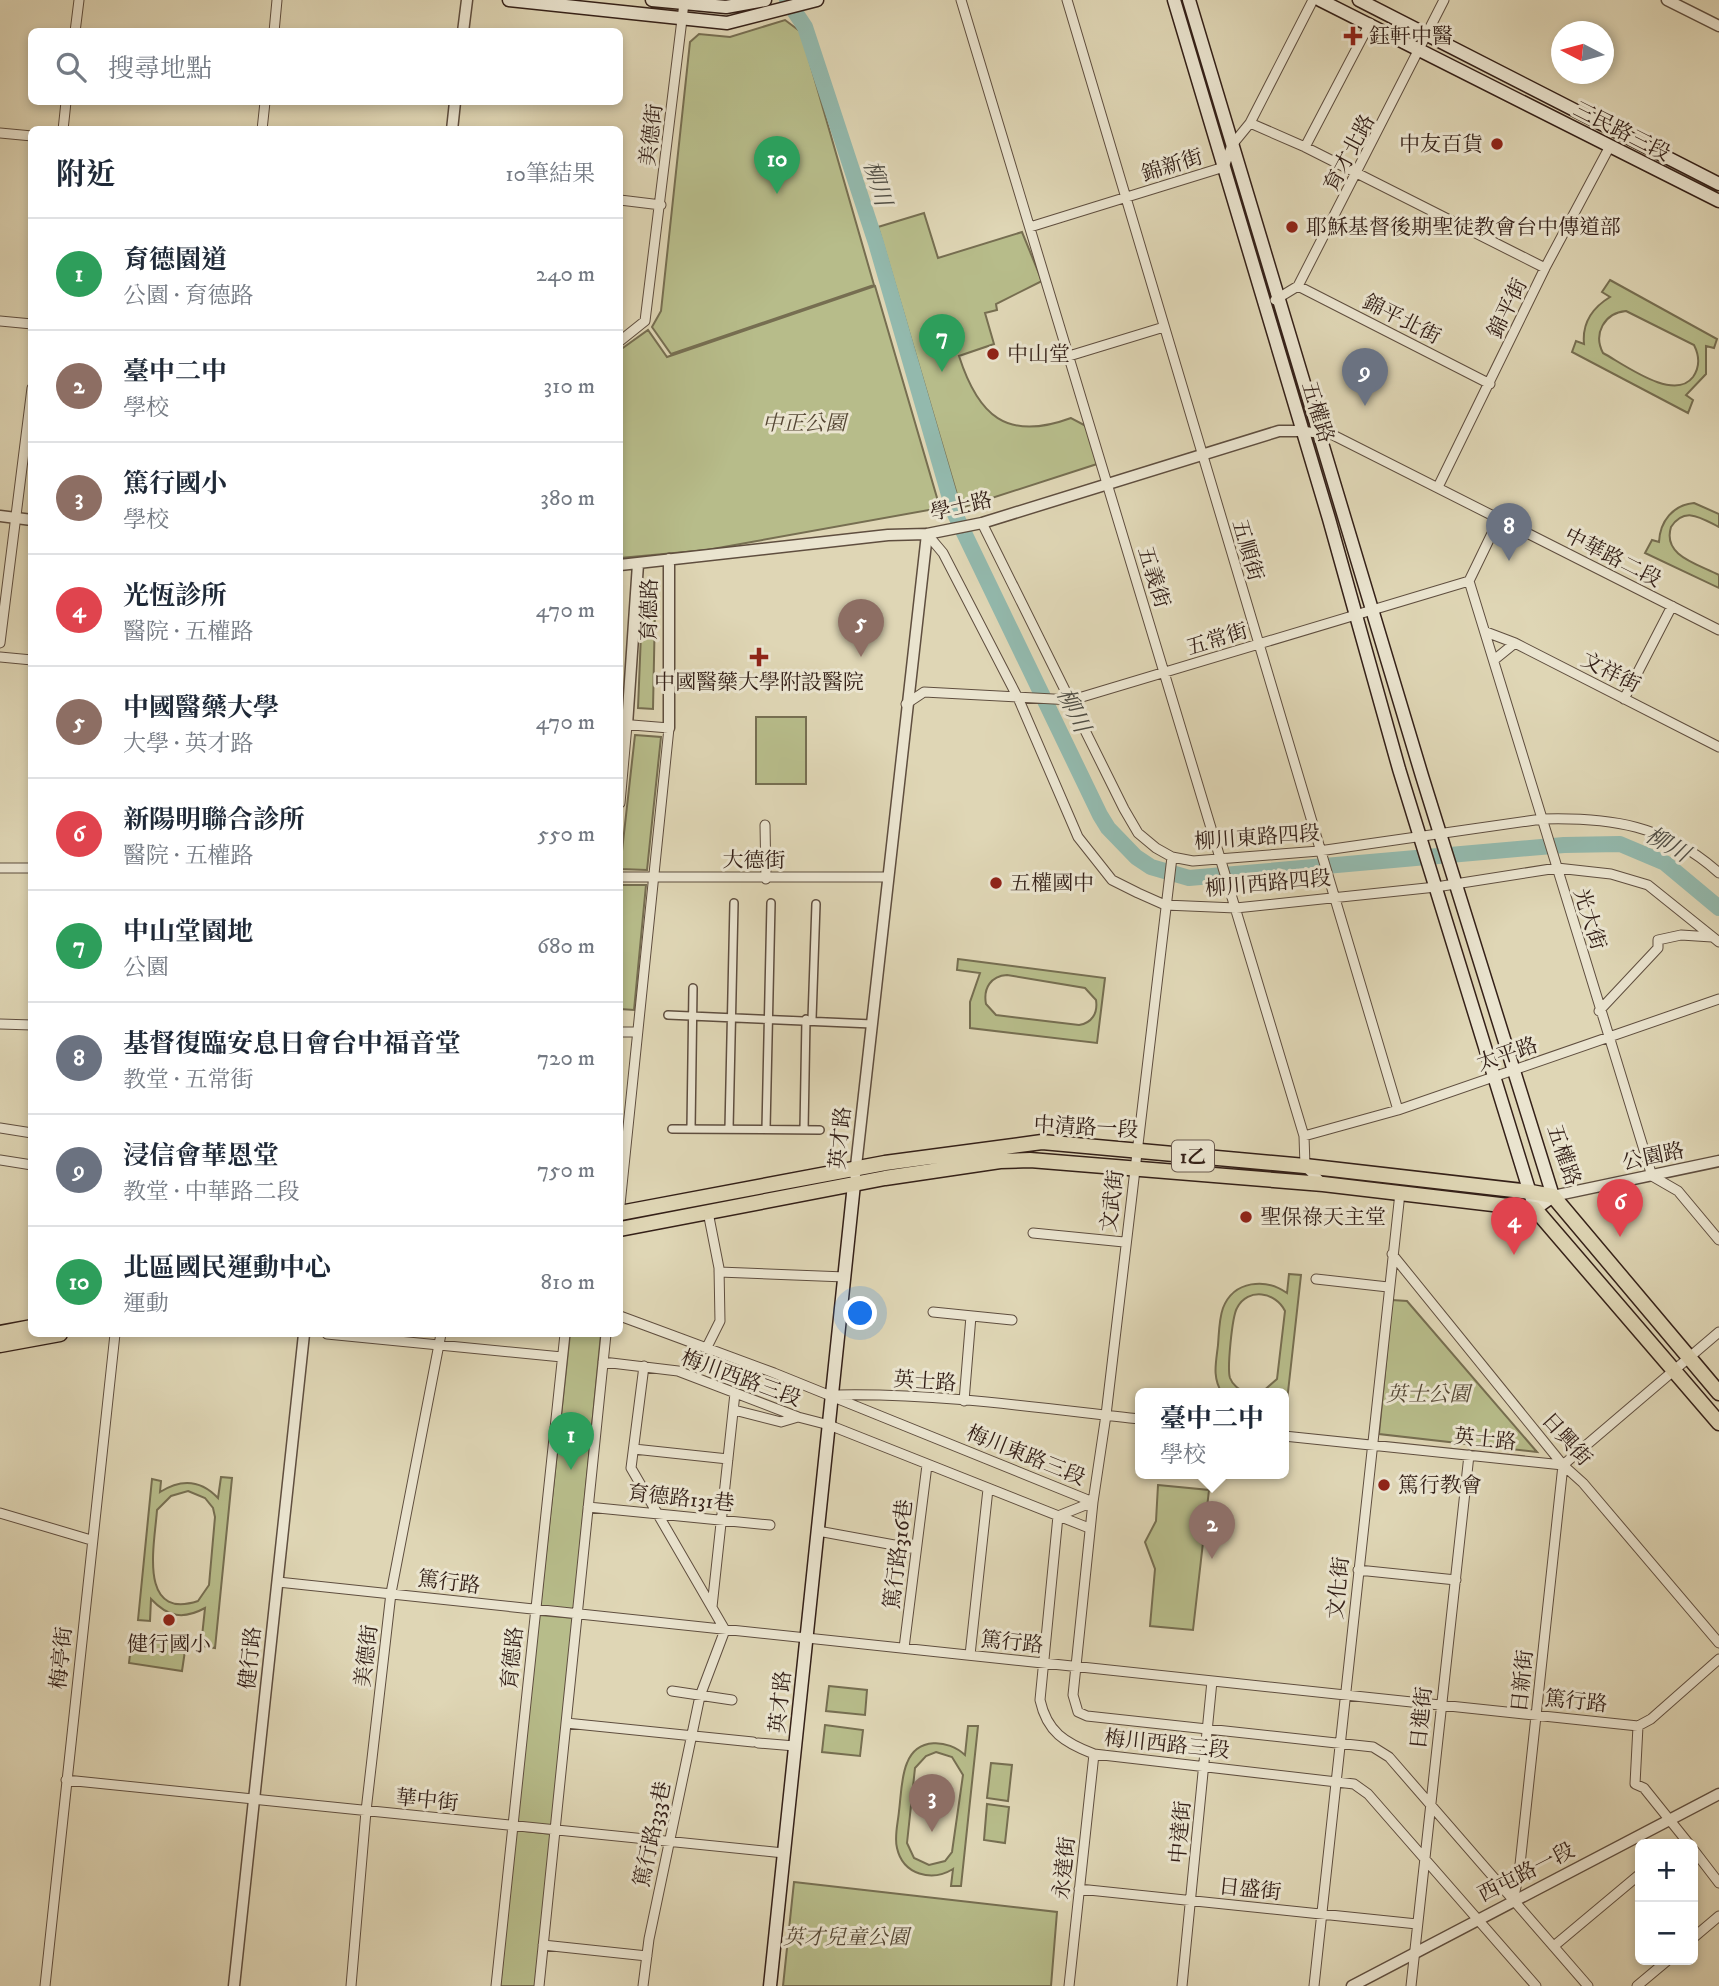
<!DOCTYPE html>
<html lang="zh-TW">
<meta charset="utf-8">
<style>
:root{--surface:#fff;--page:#f6f6f7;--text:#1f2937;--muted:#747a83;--line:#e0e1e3;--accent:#db2777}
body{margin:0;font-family:"IM FELL DW Pica","Noto Serif TC",serif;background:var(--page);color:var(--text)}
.controls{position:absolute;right:21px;bottom:21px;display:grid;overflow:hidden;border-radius:10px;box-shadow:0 4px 10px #0003}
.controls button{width:63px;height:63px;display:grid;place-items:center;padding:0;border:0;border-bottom:2px solid var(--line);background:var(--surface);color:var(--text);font:35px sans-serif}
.compass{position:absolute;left:1551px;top:21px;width:63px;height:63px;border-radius:50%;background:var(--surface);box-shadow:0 4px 10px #0003;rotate:276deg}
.you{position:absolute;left:861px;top:1314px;width:24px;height:24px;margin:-18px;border:5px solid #fff;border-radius:50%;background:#1a73e8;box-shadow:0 0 0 10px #1a73e833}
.badge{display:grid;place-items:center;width:46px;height:46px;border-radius:50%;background:var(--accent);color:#fff;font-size:23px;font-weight:700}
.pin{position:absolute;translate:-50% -58px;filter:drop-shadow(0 2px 4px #0008)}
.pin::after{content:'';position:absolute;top:37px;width:24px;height:21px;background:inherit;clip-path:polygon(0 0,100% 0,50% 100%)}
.popup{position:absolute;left:1135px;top:1388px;width:154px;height:91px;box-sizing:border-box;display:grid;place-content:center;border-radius:10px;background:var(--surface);filter:drop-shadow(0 2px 5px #0005);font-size:23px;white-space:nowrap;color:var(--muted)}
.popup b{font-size:26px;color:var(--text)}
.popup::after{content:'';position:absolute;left:50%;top:100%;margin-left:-14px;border:14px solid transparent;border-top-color:var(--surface)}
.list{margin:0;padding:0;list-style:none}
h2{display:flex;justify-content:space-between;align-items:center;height:91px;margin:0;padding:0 28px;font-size:30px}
h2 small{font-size:23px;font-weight:400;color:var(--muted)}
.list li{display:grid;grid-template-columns:46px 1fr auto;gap:21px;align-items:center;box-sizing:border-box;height:112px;padding:0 28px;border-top:2px solid var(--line)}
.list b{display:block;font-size:26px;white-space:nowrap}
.list p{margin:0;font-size:23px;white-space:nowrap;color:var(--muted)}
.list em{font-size:23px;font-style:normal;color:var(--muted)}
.icon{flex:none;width:38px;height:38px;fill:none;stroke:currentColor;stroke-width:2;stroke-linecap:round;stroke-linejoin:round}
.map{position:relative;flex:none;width:1719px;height:1986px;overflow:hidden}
.search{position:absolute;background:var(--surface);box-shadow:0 4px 10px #0003;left:28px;top:28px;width:595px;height:77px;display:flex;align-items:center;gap:18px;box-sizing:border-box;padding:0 24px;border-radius:10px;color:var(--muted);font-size:26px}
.panel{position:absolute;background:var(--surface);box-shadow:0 4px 10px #0003;left:28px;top:126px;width:595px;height:1211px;border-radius:10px}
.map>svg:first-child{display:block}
</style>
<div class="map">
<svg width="1719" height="1986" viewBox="0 0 1719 1986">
<rect width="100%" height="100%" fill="#dfd6b5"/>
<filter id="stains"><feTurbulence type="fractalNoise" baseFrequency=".00286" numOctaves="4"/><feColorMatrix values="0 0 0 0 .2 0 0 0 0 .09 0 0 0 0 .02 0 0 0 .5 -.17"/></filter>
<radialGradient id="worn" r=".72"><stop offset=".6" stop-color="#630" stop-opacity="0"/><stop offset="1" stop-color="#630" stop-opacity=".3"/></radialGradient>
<!-- green -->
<path fill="#b7bc8a" stroke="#766e51" stroke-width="2" fill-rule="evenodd" d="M785,20L801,32L874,285L671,354L652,327L661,311L690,42L699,34L730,37Z
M924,213L938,258L1022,232L1042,281L996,304L997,310L985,313L994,344L959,356C978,415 1006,442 1071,418L1086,426L1097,464L961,508L878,227Z
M1610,280L1717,339L1714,348L1706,346V374L1686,395L1693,400L1688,413L1572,352L1576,341L1584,344C1582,323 1592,308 1610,297L1602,292ZM1626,311L1694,345C1699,355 1700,367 1693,377C1674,402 1625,365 1603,353C1593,334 1604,313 1626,311Z
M875,286L940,508L707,550L620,558V350L648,330L667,357Z
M1694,503L1719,514V527C1701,518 1685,506 1671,527C1662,556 1698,564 1719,575V588L1645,553L1652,540L1659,542C1660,521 1673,505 1694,503Z
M642,609H655L653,709L638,708Z
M756,717H806V784H756Z
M635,735L661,737L647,870L620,869Z
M620,885H646L634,1010L620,1009Z
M958,959L1105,978L1097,1043L970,1028V1002L980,973L957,970ZM1007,975L1085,988L1096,1000C1098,1013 1092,1023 1079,1025L996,1015L986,1004C983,988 991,976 1007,975Z
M1289,1274L1301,1275L1286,1410L1284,1393H1261L1277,1379L1285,1311C1276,1292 1248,1287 1237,1308C1232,1317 1227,1369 1230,1378C1233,1386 1239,1389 1246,1393H1222C1212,1377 1216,1363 1218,1345C1219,1333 1219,1319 1223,1308C1234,1280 1266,1278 1287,1293Z
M1392,1300L1407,1301L1537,1452L1379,1434Z
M570,1334H601L574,1610L540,1607Z
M221,1477L232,1478L215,1648L201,1646L205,1608C183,1620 168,1617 151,1599L150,1621L138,1620L152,1479L161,1481L160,1492C182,1478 201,1480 218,1498ZM188,1491L205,1498L213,1508L215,1517L209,1585L198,1601C137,1621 155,1542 157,1510L171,1496Z
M1158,1485L1209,1490L1193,1630L1150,1626L1155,1569L1145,1542L1156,1521Z
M539,1615L574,1618L552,1826L517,1822Z
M132,1637L186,1644L182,1671L129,1663Z
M829,1686L867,1690L865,1715L826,1711Z
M825,1725L863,1730L860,1756L822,1752Z
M968,1726H978L961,1886H951L953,1869C932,1882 903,1875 897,1848C894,1837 898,1823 899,1811C901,1796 901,1777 907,1763C917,1737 948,1739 965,1755ZM936,1752L952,1757L963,1775L952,1852L945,1861L929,1865L914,1858L907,1843L915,1768L926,1756Z
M991,1763L1012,1765L1008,1801L987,1798Z
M987,1804L1009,1807L1005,1843L984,1840Z
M516,1830L552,1834L536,1986H500Z
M794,1882L1057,1912L1051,1986H783Z"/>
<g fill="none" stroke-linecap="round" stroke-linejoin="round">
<!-- river -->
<path stroke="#93b9ad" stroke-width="16" d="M787,0L805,27L876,243L954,512L1100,815L1108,828L1136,857L1151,867L1189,878L1564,845L1620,844L1665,863L1719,908"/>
<!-- pedestrian casing -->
<g stroke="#5f4e3f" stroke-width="10">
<path id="pedestrian" d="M668,1015L872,1024
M812,1019L816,904
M672,1129L820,1130
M691,1129L693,988
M729,1129L734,903
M766,1129L771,903
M804,1130L806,1019"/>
</g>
<!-- minor casing -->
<g stroke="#5f4e3f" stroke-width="11">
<path id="minor" d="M961,0L1304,1136L1305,1166L1322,1183
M1067,0L1398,1110
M75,32L79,0
M274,32L277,0
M1250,123L1305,147L1545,268
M63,130L66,102
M262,130L265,102
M0,133L32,136
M1305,147L1370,23
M620,200L661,205
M1030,227L1224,167L1232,145L1250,123L1313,0
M1298,286L1490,384
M1275,300L1298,286L1444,0
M0,321L32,324
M620,341L645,321L684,3
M1069,356L1164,327
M1301,431L1333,435L1719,630
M1438,487L1545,268L1610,146
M982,523L1124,809L1138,833L1156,848L1172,857L1193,861L1319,851L1542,819C1610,817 1666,825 1719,873
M927,534L943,553L1019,700L1078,837L1112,880L1138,893L1165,905L1236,908L1436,887L1557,868L1611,874L1648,885L1719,942
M1469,581L1652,1176L1678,1191L1719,1240
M1486,632L1515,643L1719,747
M0,643L32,388
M0,657L32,660
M1494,660L1515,643
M1624,699L1672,606
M906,704L924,692L1072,700L1469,581L1499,519
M620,724L669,728L620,1205
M620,803L627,725
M765,825L766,879
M0,868H32
M620,877H888
M1599,1011L1658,948V940L1681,935L1712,937
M0,1024L32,1025
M620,1032H637
M0,1128L32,1133
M1304,1136L1398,1110L1719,999
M0,1160L32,1165
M1033,1233L1124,1242
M1392,1254L1563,1465L1583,1483L1719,1643
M719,1272L845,1277
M1316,1279L1388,1287
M933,1312L1012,1320
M620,1316L774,1373L1093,1502L1073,1695L1078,1712L1087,1716L1373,1747L1389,1757L1588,1986
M327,1334L562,1357
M706,1349L720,1321L719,1268L708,1212
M603,1362L678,1371L798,1417L829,1425L1089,1528
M837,1395C938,1393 1040,1408 1140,1419
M964,1401L971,1316
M734,1410L781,1422L798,1417
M1284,1436L1563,1465L1719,1332
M634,1449L728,1459
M588,1507L770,1525
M0,1513L91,1540
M1058,1516L1040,1700C1047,1732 1065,1743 1094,1754L1354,1784L1368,1794L1536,1986
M1058,1516L1093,1502L1106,1415L1172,857
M818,1531L916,1549
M1358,1570L1456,1580
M278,1582L1638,1726L1651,1719L1719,1659
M712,1607L735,1393
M904,1648L927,1465
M970,1655L988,1489
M672,1691L732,1700
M566,1723L753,1742
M1638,1726L1635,1784L1644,1788L1689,1844
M758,1743L795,1746
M66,1780L784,1853
M1693,1849L1719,1883
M1079,1889L1417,1924
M1513,1900L1519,1874L1563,1465
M1693,1938L1719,1916
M543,1945L647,1956
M1554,1946L1640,1874
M45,1986L115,1334
M351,1986L366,1811L391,1593L441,1334
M496,1986L565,1334
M539,1986L606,1334
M643,1986L649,1939L700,1696L725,1630L631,1468L644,1366
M1069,1986L1094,1754
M1182,1986L1212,1681
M1314,1986L1400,1193
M1411,1986L1469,1455
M1637,1986L1668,1960"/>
</g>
<!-- tertiary casing -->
<g stroke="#5f4e3f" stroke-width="13">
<path id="tertiary" d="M1667,0L1719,26
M463,32L467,0
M452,130L455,102
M0,516L32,520
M620,565L888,535L927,534L982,523L1279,431H1301
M627,725L638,564
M669,728V559
M855,1175L927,534
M1553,1196L1719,1161
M234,1986L304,1334
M1352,1986L1719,1794"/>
</g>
<!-- secondary casing -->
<g stroke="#342018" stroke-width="15">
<path id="secondary" d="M509,0L727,23L817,0
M652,0L726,7L765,0
M1174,0L1329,519L1399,769L1535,1209L1553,1196L1422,776L1189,0
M1320,0L1719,201
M1359,0L1719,184
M770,1986L854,1184"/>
</g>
<!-- primary casing -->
<g stroke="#342018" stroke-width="17">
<path id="primary" d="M620,1213L885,1163L1042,1142L1305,1166L1531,1192L1553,1196L1719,1393
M620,1229L885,1178L1000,1161L1030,1160L1323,1184L1535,1209L1719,1423
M0,1333L32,1327
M0,1345L60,1334"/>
</g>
<!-- pedestrian -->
<use href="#pedestrian" stroke="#eae4cf" stroke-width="7"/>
<!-- minor -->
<use href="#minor" stroke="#eae4cf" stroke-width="9"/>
<!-- tertiary -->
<use href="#tertiary" stroke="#eae4cf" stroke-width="10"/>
<!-- secondary -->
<use href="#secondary" stroke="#eae4cf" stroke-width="12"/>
<!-- primary -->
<use href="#primary" stroke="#dfd6b5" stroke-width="14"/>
</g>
<!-- markers -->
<g fill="#8f2418" stroke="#eae4cf" stroke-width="2.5">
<path d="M1349.5 25.5h7v7h7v7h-7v7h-7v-7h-7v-7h7z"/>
<circle cx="1497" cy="144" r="7"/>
<circle cx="1292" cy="227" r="7"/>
<circle cx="993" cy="354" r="7"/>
<path d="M755.5 646.5h7v7h7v7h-7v7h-7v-7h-7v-7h7z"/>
<circle cx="996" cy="883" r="7"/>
<circle cx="1246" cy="1217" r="7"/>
<circle cx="1384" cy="1485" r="7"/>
<circle cx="169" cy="1620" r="7"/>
</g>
<g text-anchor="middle" stroke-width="6" stroke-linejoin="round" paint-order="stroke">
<!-- shield labels -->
<rect fill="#eae4cf" stroke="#6b5b4f" stroke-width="2" x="1172" y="1140.5" width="42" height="31" rx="5"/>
<g font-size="19" font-weight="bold" fill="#342018">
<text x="1193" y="1163">1乙</text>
</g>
<!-- poi labels -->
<g font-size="21" fill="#342018" stroke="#eae4cf" text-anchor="start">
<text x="1369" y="43">鈺軒中醫</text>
<text x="1483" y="151" text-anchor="end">中友百貨</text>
<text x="1306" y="234">耶穌基督後期聖徒教會台中傳道部</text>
<text x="1007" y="361">中山堂</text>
<text x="759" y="689" text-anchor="middle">中國醫藥大學附設醫院</text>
<text x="1010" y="890">五權國中</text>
<text x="1260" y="1224">聖保祿天主堂</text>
<text x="1398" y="1492">篤行教會</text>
<text x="169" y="1651" text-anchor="middle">健行國小</text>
</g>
<!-- street labels -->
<g font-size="21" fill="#342018" stroke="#eae4cf">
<text transform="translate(1622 131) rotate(27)" y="7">三民路三段</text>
<text transform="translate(651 135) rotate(-83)" y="7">美德街</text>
<text transform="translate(1349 153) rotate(-62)" y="7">育才北路</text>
<text transform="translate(1172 165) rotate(-17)" y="7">錦新街</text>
<text transform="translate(1507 308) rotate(-64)" y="7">錦平街</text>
<text transform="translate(1402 319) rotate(27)" y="7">錦平北街</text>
<text transform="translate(1318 412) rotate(73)" y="7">五權路</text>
<text transform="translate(961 506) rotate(-13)" y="7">學士路</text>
<text transform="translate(1248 550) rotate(74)" y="7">五順街</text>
<text transform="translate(1613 557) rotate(27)" y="7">中華路二段</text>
<text transform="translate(1154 577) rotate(73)" y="7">五義街</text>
<text transform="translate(649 610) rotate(-89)" y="7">育德路</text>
<text transform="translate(1217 639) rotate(-17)" y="7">五常街</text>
<text transform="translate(1611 672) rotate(27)" y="7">文祥街</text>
<text transform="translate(1257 837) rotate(-4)" y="7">柳川東路四段</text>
<text x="754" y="867">大德街</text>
<text transform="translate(1268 883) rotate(-5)" y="7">柳川西路四段</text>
<text transform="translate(1590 919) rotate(73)" y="7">光大街</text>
<text transform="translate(1507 1054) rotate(-19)" y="7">太平路</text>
<text transform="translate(1086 1127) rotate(3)" y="7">中清路一段</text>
<text transform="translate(840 1138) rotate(-84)" y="7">英才路</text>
<text transform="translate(1564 1155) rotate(71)" y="7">五權路</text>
<text transform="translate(1653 1156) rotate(-12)" y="7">公園路</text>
<text transform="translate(1112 1201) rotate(-83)" y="7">文武街</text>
<text transform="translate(741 1378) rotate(20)" y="7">梅川西路三段</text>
<text transform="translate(925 1381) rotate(4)" y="7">英士路</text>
<text transform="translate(1485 1439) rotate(6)" y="7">英士路</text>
<text transform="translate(1567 1439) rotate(48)" y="7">日興街</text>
<text transform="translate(1026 1455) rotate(22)" y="7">梅川東路三段</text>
<text transform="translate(681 1498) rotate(6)" y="7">育德路131巷</text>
<text transform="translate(898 1554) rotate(-83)" y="7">篤行路316巷</text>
<text transform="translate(449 1582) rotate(7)" y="7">篤行路</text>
<text transform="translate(1338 1588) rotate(-84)" y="7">文化街</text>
<text transform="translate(1012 1642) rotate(6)" y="7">篤行路</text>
<text transform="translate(366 1656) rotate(-83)" y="7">美德街</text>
<text transform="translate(61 1658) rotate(-84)" y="7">梅亭街</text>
<text transform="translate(250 1658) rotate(-84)" y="7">健行路</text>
<text transform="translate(512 1658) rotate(-84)" y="7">育德路</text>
<text transform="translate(1522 1681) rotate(-84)" y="7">日新街</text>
<text transform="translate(1576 1701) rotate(6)" y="7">篤行路</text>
<text transform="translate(780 1702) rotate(-84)" y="7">英才路</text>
<text transform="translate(1421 1718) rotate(-84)" y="7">日進街</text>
<text transform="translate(1167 1744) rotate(6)" y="7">梅川西路三段</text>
<text transform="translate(427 1800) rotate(6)" y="7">華中街</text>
<text transform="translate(1180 1832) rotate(-85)" y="7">中達街</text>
<text transform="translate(652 1834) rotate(-78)" y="7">篤行路333巷</text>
<text transform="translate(1064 1868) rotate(-84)" y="7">永達街</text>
<text transform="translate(1526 1872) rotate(-27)" y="7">西屯路一段</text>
<text transform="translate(1250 1889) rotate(6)" y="7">日盛街</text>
</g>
<!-- park labels -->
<g font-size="21" font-style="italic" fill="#554734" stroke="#eae4cf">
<text x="804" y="430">中正公園</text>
<text x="1428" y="1401">英士公園</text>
<text x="846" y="1944">英才兒童公園</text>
</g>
<!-- water labels -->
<g font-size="23" font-style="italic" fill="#504e45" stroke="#eae4cf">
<text transform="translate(878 183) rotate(73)" y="8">柳川</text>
<text transform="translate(1074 710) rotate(64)" y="8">柳川</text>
<text transform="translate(1668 844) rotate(30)" y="8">柳川</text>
</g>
</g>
<rect width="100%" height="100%" filter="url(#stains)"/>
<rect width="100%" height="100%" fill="url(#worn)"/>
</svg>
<div class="controls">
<button>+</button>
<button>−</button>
</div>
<svg class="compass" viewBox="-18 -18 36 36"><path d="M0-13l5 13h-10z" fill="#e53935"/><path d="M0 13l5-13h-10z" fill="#747a83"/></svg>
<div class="you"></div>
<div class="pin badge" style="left:571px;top:1470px;background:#2e9e5b">1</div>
<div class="pin badge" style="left:1212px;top:1559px;background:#8d6e63">2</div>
<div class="popup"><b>臺中二中</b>學校</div>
<div class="pin badge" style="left:932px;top:1832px;background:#8d6e63">3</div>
<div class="pin badge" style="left:1514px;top:1255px;background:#e0444e">4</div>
<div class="pin badge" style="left:861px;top:657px;background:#8d6e63">5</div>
<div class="pin badge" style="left:1620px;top:1237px;background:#e0444e">6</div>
<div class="pin badge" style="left:942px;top:372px;background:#2e9e5b">7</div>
<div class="pin badge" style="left:1509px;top:561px;background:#6b7280">8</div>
<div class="pin badge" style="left:1365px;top:406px;background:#6b7280">9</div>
<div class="pin badge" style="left:777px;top:194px;background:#2e9e5b">10</div>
<div class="search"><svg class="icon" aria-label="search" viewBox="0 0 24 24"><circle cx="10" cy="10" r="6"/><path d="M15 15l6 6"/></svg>搜尋地點</div>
<section class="panel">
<h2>附近<small>10筆結果</small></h2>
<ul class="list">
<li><span class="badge" style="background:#2e9e5b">1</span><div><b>育德園道</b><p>公園 · 育德路</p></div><em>240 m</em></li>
<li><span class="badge" style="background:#8d6e63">2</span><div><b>臺中二中</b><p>學校</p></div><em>310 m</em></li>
<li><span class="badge" style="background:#8d6e63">3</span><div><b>篤行國小</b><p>學校</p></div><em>380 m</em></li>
<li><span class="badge" style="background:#e0444e">4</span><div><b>光恆診所</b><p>醫院 · 五權路</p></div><em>470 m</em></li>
<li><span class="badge" style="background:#8d6e63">5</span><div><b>中國醫藥大學</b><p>大學 · 英才路</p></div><em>470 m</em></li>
<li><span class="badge" style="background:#e0444e">6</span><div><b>新陽明聯合診所</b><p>醫院 · 五權路</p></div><em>550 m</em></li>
<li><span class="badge" style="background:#2e9e5b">7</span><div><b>中山堂園地</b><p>公園</p></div><em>680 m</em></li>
<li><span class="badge" style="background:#6b7280">8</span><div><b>基督復臨安息日會台中福音堂</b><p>教堂 · 五常街</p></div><em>720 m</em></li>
<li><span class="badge" style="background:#6b7280">9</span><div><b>浸信會華恩堂</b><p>教堂 · 中華路二段</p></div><em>750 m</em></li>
<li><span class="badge" style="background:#2e9e5b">10</span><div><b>北區國民運動中心</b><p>運動</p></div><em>810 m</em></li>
</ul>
</section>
</div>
